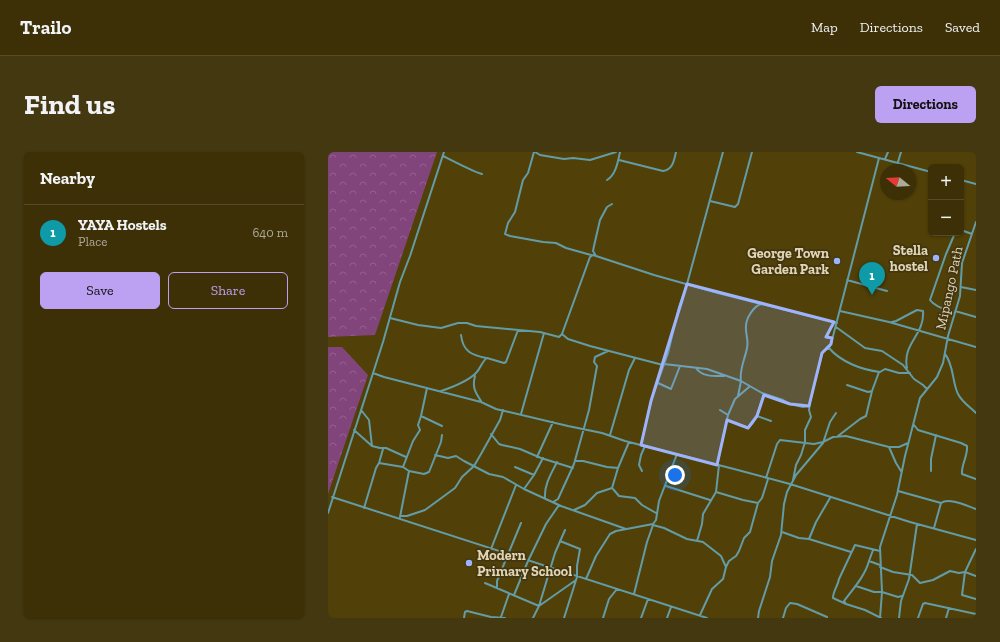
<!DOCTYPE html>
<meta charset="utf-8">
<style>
:root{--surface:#3d3006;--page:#443810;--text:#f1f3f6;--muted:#ada99b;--line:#564b28;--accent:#bca0f2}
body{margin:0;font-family:"Zilla Slab",serif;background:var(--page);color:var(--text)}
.controls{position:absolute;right:12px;top:12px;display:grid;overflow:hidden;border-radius:6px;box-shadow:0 1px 3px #0004}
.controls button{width:36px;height:36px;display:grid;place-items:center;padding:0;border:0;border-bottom:1px solid var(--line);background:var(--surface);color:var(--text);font:20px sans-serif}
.compass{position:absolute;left:552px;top:12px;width:36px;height:36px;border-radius:50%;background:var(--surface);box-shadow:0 1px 3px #0004;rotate:288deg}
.you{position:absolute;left:347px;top:323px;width:14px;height:14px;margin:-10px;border:3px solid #fff;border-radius:50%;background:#1a73e8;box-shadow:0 0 0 6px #1a73e833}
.badge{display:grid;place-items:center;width:26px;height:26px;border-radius:50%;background:var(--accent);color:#fff;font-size:13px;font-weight:700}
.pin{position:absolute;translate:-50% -33px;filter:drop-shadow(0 1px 2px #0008)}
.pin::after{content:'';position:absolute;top:21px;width:14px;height:12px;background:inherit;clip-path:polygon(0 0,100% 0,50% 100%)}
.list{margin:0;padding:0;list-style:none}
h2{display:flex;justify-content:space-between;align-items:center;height:52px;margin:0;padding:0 16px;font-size:17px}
h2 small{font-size:13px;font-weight:400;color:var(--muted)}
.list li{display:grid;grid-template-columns:26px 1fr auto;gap:12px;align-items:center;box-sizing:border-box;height:56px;padding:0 16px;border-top:1px solid var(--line)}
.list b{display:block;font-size:15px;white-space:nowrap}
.list p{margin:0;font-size:13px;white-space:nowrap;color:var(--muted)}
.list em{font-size:13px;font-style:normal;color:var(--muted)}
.actions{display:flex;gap:8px;padding:12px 16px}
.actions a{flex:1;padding:9px 0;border:1px solid var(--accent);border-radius:6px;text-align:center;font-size:14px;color:var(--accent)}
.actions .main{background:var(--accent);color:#111}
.map{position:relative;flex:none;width:648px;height:466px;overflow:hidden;border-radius:6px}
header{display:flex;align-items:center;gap:24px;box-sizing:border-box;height:56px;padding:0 20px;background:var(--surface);border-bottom:1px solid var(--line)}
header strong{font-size:19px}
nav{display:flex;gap:22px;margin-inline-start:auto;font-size:14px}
.intro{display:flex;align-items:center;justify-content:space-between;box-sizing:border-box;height:96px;padding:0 24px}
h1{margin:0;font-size:28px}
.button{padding:10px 18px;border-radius:6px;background:var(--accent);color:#111;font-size:14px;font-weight:700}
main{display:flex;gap:24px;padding:0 24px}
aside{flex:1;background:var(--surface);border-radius:6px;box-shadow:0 1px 3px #0004}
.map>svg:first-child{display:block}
</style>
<header>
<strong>Trailo</strong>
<nav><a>Map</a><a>Directions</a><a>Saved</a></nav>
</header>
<div class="intro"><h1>Find us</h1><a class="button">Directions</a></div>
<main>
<aside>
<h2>Nearby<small></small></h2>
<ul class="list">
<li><span class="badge" style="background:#0f9aa8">1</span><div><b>YAYA Hostels</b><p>Place</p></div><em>640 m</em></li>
</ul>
<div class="actions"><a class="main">Save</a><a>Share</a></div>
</aside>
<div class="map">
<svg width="648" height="466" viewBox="0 0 648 466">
<defs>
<pattern id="forest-crowns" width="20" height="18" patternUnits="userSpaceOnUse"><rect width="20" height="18" fill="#81457c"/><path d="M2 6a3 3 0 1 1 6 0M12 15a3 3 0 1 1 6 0" fill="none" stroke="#935f8c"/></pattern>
</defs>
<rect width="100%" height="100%" fill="#514008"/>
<!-- forest -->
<path fill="url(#forest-crowns)" d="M0,0H109L47,183L0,185Z
M0,195H14L40,223L0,342Z"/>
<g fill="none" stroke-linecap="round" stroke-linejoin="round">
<!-- street -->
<path stroke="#639ca6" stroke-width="2" d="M206,0L200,21L195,28L187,60L180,71L177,82L182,84L215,90L228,91L238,96L263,103
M207,0L212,3L236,7L245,6L262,8L288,0
M529,0L603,20
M115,4C123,8 148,21 154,22
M557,7L560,0
M291,8L335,19C345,18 346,8 348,0
M570,10L573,0
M279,28C288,23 290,9 292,0
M633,28L648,32
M382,49L407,55L410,52L424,0
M633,78L644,82
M268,104L265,99L266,94L272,68L279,55L284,52
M519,128L559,139
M359,132L395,0
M633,135L648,138
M433,152C426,154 418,166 418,174C417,181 421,188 419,196C417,207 411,218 413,229L434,241L455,248L462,252L475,255L481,254
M512,159L561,170L648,195
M627,159L648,165
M626,161C618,158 607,155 602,148L618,102L627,81
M62,166L90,173L113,176L130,171H139L148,174L212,180L231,185L234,182L262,105L265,103L326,123L390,141L509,171
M564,170L568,169L589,158L595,159C597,183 574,191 579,216
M508,175L537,196L554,199L575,213L586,227L595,233L599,237
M234,182L240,187L262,194L335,213
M133,183C135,200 144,203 158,206
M504,186L499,184L506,170
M501,196C513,210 534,218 552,220L557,217L571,221H582
M617,202C626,213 624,230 630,242C634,250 642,255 648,261
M336,212L379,217L413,229L410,244
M368,216C374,225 386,224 396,224
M45,221L56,225L153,250L168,257L240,274L274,281L297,289L406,317L462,332L582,370L648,388
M147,224C144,235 147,240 153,249
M330,231L343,237L352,214
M519,233L540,240L544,239L551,220
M99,236L93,264L114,274
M113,239C125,235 139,230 148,221C153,216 154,209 159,206L176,211L178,210L190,178
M33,258L41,268L44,294
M392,258L400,263
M193,262L216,181
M429,264L443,269
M399,268L420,276C430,268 431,254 436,242
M586,273L590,278L633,291L639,294C640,304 633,313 634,322L648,327
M26,278L44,294L52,296H58L78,305
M163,282L171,292L174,293L192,297L213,306L245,316
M282,283L301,218L307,206
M510,284L532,267L538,264L544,239
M313,293L323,249L340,201L351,155L359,132
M561,295L568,311L573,319
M107,303L120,306L128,304L136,309L161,322L175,325L196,337L233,354L298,377
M209,305L225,270
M247,309H255L279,315L290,316
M51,311L75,315L81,319L72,365
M389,313L400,263L407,247L421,235
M75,315L85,289L92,278L90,273L93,264
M187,315L206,323
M81,319L96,322L101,320L113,290L114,283
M314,319L311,313L313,303L317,294
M603,319V307L608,283
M438,326L449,292L452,288L486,292L495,290L505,285L518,284L561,295H571L580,291
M465,328L468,313L473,303L477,290V278L483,265L481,258L482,250L494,202L496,199L501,196L503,192L551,6
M338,334L382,348
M196,337L206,323L215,306
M285,337L291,344L307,346L314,353L328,361
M570,339L613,351L606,376
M388,340L391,313
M4,345L379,466
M217,346C216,333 223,322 229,310
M225,350L230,347L246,312L261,258L269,214L266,210L267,205L280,199
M613,351C621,345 639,354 648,357
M36,356L48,316L51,311L55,297
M246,358L257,353L269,341L284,336L290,316L301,290
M0,361L55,190L72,130L82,104L116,0
M72,364H79L97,358L127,336L134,325L146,314L153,302L172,268L175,258
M325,373L336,376L359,387L375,390L393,404L398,415
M454,380L471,386L481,387L488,370L502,346
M481,387L523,400
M232,389L252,397L249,414V425L236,466
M369,389L374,372L375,362L388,340L415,348L430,351L434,346L440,327
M163,397L188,333
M541,409L545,398
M552,413L541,409C537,424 525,437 516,449L518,452L537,458L553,466
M552,415L565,420L584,423L592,431L605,428L622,419L631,421L637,420L648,397
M648,424L637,420L634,443L648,447
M258,427L268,404L282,382L288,379L325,372L328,368L331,349L349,302
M157,431L211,454L227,401L237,378
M528,434L546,440H554L570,445L574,444
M169,436V429L193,371
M306,442L319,390L325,373
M186,443L200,409L218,372L231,353
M518,452L505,446C505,439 510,434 511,427L527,393L552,399
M372,463L384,437L395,427L398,415L401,409L408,404L411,399L416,386L422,380L430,351
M173,465L181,442
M136,466L137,460L139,459L163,465L177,466
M205,466L211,454L248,428
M275,466L281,447L289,437
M313,466L320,447
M339,466L343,455
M430,466L431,459L442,425L444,409L453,383L456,352L459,340L468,323L495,291L502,270L508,261
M455,466L458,456L462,451L469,452L499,465
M552,466L554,440L552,395L569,343L577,304L592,246L609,225L615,211L620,184L632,144L634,111L648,70
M571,466L573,449L581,427L589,372
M590,466L595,452L597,451L648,462
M618,466L621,456"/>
</g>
<!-- marked area -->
<path fill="#9db4fd" fill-opacity="0.2" stroke="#9db4fd" stroke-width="3" stroke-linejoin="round" d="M359,132L506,170L498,185L504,186L503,192L494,201L481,254L462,252L436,243L429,264L420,276L399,268L389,313L313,293L323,249Z"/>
<!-- markers -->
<g fill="#9db4fd" stroke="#423612" stroke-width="1.5">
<circle cx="608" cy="106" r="4"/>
<circle cx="509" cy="109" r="4"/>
<circle cx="141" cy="411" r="4"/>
</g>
<g text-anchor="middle" stroke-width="3.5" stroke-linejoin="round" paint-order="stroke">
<!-- poi labels -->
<g font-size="14" font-weight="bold" fill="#e1d5b4" stroke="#423612" text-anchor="end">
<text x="600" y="103">Stella<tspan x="600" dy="16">hostel</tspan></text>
<text x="501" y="106">George Town<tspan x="501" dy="16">Garden Park</tspan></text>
<text x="149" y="408" text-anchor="start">Modern<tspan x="149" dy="16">Primary School</tspan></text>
</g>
<!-- street labels -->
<g font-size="14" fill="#e1d5b4" stroke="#423612">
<text transform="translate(621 136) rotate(-78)" y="5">Mipango Path</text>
</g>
</g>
</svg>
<div class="controls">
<button>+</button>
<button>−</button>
</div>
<svg class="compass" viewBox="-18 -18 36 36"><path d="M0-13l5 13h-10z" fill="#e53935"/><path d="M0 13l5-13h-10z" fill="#ada99b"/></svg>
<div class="you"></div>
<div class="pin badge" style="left:544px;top:143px;background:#0f9aa8">1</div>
</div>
</main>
